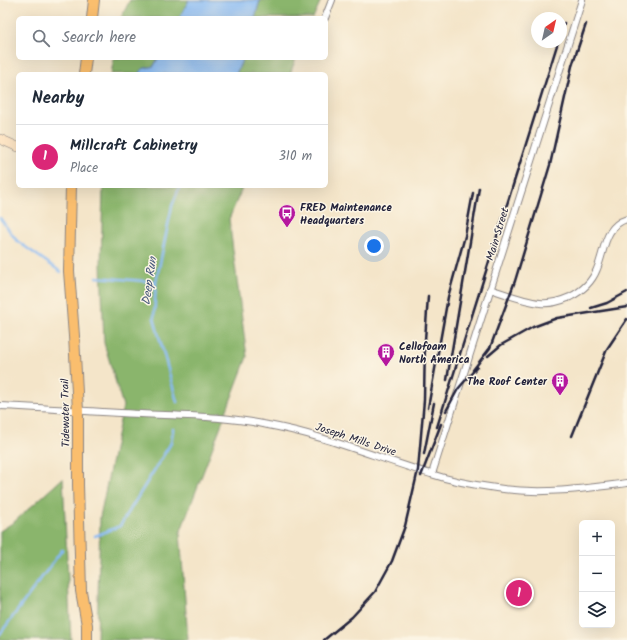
<!DOCTYPE html>
<meta charset="utf-8">
<style>
:root{--surface:#fff;--page:#f6f6f7;--text:#1f2937;--muted:#747a83;--line:#e0e1e3;--accent:#db2777}
body{margin:0;font-family:Kalam,sans-serif;background:var(--page);color:var(--text)}
.controls{position:absolute;right:12px;bottom:12px;display:grid;overflow:hidden;border-radius:6px;box-shadow:0 4px 16px #0002}
.controls button{width:36px;height:36px;display:grid;place-items:center;padding:0;border:0;border-bottom:1px solid var(--line);background:var(--surface);color:var(--text);font:20px sans-serif}
.compass{position:absolute;left:531px;top:12px;width:36px;height:36px;border-radius:50%;background:var(--surface);box-shadow:0 4px 16px #0002;rotate:34deg}
.you{position:absolute;left:374px;top:246px;width:14px;height:14px;margin:-10px;border:3px solid #fff;border-radius:50%;background:#1a73e8;box-shadow:0 0 0 6px #1a73e833}
.badge{display:grid;place-items:center;width:26px;height:26px;border-radius:50%;background:var(--accent);color:#fff;font-size:13px;font-weight:700}
.pin{position:absolute;translate:-50% -50%;border:2px solid #fff;box-shadow:0 1px 4px #0006}
.list{margin:0;padding:0;list-style:none}
h2{display:flex;justify-content:space-between;align-items:center;height:52px;margin:0;padding:0 16px;font-size:17px}
h2 small{font-size:13px;font-weight:400;color:var(--muted)}
.list li{display:grid;grid-template-columns:26px 1fr auto;gap:12px;align-items:center;box-sizing:border-box;height:64px;padding:0 16px;border-top:1px solid var(--line)}
.list b{display:block;font-size:15px;white-space:nowrap}
.list p{margin:0;font-size:13px;white-space:nowrap;color:var(--muted)}
.list em{font-size:13px;font-style:normal;color:var(--muted)}
.icon{flex:none;width:22px;height:22px;fill:none;stroke:currentColor;stroke-width:2;stroke-linecap:round;stroke-linejoin:round}
.map{position:relative;flex:none;width:627px;height:640px;overflow:hidden}
.search{position:absolute;background:var(--surface);box-shadow:0 4px 16px #0002;left:16px;top:16px;width:312px;height:44px;display:flex;align-items:center;gap:10px;box-sizing:border-box;padding:0 14px;border-radius:6px;color:var(--muted);font-size:15px}
.panel{position:absolute;background:var(--surface);box-shadow:0 4px 16px #0002;left:16px;top:72px;width:312px;height:116px;border-radius:6px}
.map>svg:first-child{display:block}
</style>
<div class="map">
<svg width="627" height="640" viewBox="0 0 627 640">
<rect width="100%" height="100%" fill="#fcf5e5"/>
<filter id="ink" filterUnits="userSpaceOnUse"><feTurbulence type="fractalNoise" baseFrequency=".025" numOctaves="2"/><feDisplacementMap in="SourceGraphic" scale="8" xChannelSelector="R" yChannelSelector="G"/><feConvolveMatrix kernelMatrix="1 2 1 2 8 2 1 2 1" color-interpolation-filters="sRGB"/></filter>
<filter id="wash" filterUnits="userSpaceOnUse"><feTurbulence type="fractalNoise" baseFrequency=".012" numOctaves="4" result="noise"/><feDisplacementMap in="SourceGraphic" scale="16" xChannelSelector="R" yChannelSelector="G"/><feGaussianBlur stdDeviation="0.9" result="paint"/><feColorMatrix in="noise" values="0 0 0 0 0 0 0 0 0 0 0 0 0 0 0 0 0 1.4 0 .05"/><feComposite in="paint" operator="in"/></filter>
<g filter="url(#wash)">
<rect width="100%" height="100%" fill="#f4e5c9"/>
<!-- forest -->
<path fill="#8ab56c" stroke="#566c54" d="M130,0H189L179,18H121Z
M260,0H321L313,18H255Z
M114,58H158L154,66L142,69L138,74H111Z
M243,58H296L290,74H236Z
M103,186H243L229,219L247,357L180,533L188,640H97L100,517L123,406L104,343L101,264Z
M63,478L71,640H0V531L14,522Z"/>
<!-- water -->
<path fill="#87baf4" stroke="#546e98" d="M189,0H260L255,18H179Z
M158,58H243L236,74H138L142,69L154,66Z"/>
<g fill="none" stroke-linecap="round" stroke-linejoin="round">
<!-- stream -->
<path stroke="#87baf4" stroke-width="2.5" d="M0,218L17,241L61,272
M96,277L156,282
M177,402L154,318L156,282L172,206L180,186
M95,536L120,526L171,443L173,429
M0,634L62,550"/>
</g>
</g>
<g filter="url(#ink)">
<g fill="none" stroke-linecap="round" stroke-linejoin="round">
<!-- minor casing -->
<g stroke="#8b8482" stroke-width="8">
<path id="minor" d="M325,18L332,0
M490,289C506,294 523,301 540,303C550,304 561,301 570,297C582,291 592,282 597,269C605,250 604,226 627,219
M0,406C47,408 94,412 141,414C183,416 227,416 268,425C324,435 377,458 431,474C452,481 474,485 496,488C540,495 584,489 627,483
M432,474L582,0"/>
</g>
<!-- secondary casing -->
<g stroke="#8b8482" stroke-width="10">
<path id="secondary" d="M0,139L18,147"/>
</g>
<!-- primary casing -->
<g stroke="#8b8482" stroke-width="12">
<path id="primary" d="M92,18L94,0
M84,74L86,58
M71,186L69,271L74,336L78,411V485L81,591L87,625V640"/>
</g>
<!-- minor -->
<use href="#minor" stroke="#fff" stroke-width="6"/>
<!-- secondary -->
<use href="#secondary" stroke="#fde5c5" stroke-width="9"/>
<!-- primary -->
<use href="#primary" stroke="#fabe6e" stroke-width="10"/>
<!-- rail -->
<path stroke="#22223b" stroke-width="2.5" d="M561,33L564,23
M591,308L607,303L627,292
M488,356L501,345L533,327L557,318L627,307
M473,370L490,348L515,281L550,165L572,66L586,24
M447,380L479,188
M428,408L448,297L465,236L473,193
M446,411L458,389L477,367
M437,427L558,42
M572,436L607,349L627,319
M424,454L434,403
M421,476L441,424
M324,640L352,617L375,592L392,561L405,526L418,470L424,400L425,340L428,296"/>
</g>
</g>
<!-- icons -->
<defs>
<g id="bus-pin" transform="scale(0.9)"><path d="M0 17L-7.5 6A9.5 9.5 0 1 1 7.5 6Z" fill="#b5179e" stroke="#fcf5e5"/><path d="M-5-6H5V4H4V6H2V4H-2V6H-4V4H-5ZM-3.5-4V0h7V-4ZM-3.5 1.2v1.5H-2V1.2ZM2 1.2v1.5H3.5V1.2Z" fill="#fff"/></g>
<g id="building-pin" transform="scale(0.9)"><path d="M0 17L-7.5 6A9.5 9.5 0 1 1 7.5 6Z" fill="#b5179e" stroke="#fcf5e5"/><path d="M-4-6H4V6H1V3H-1V6H-4ZM-2.5-4.3h1.7v1.8h-1.7ZM.8-4.3h1.7v1.8H.8ZM-2.5-1h1.7V.8h-1.7ZM.8-1h1.7V.8H.8Z" fill="#fff"/></g>
</defs>
<g fill-rule="evenodd">
<use href="#bus-pin" x="287" y="213"/>
<use href="#building-pin" x="386" y="352"/>
<use href="#building-pin" x="560" y="381"/>
</g>
<g text-anchor="middle" stroke-width="3" stroke-linejoin="round" paint-order="stroke">
<!-- poi labels -->
<g font-size="11" font-weight="bold" fill="#22223b" stroke="#fcf5e5" text-anchor="start">
<text x="300" y="211">FRED Maintenance<tspan x="300" dy="13">Headquarters</tspan></text>
<text x="399" y="350">Cellofoam<tspan x="399" dy="13">North America</tspan></text>
<text x="547" y="385" text-anchor="end">The Roof Center</text>
</g>
<!-- street labels -->
<g font-size="11" fill="#22223b" stroke="#fcf5e5">
<text transform="translate(497 234) rotate(-73)" y="4">Main Street</text>
<text transform="translate(65 413) rotate(-91)" y="4">Tidewater Trail</text>
<text transform="translate(356 439) rotate(18)" y="4">Joseph Mills Drive</text>
</g>
<!-- water labels -->
<g font-size="12" font-style="italic" fill="#45577c" stroke="#fcf5e5">
<text transform="translate(149 281) rotate(-82)" y="4">Deep Run</text>
</g>
</g>
</svg>
<div class="controls">
<button>+</button>
<button>−</button>
<button><svg class="icon" aria-label="layers" viewBox="0 0 24 24"><path d="M12 4l9 5-9 5-9-5zM3 14l9 5 9-5"/></svg></button>
</div>
<svg class="compass" viewBox="-18 -18 36 36"><path d="M0-13l5 13h-10z" fill="#e53935"/><path d="M0 13l5-13h-10z" fill="#747a83"/></svg>
<div class="you"></div>
<div class="pin badge" style="left:519px;top:593px">1</div>
<div class="search"><svg class="icon" aria-label="search" viewBox="0 0 24 24"><circle cx="10" cy="10" r="6"/><path d="M15 15l6 6"/></svg>Search here</div>
<section class="panel">
<h2>Nearby<small></small></h2>
<ul class="list">
<li><span class="badge">1</span><div><b>Millcraft Cabinetry</b><p>Place</p></div><em>310 m</em></li>
</ul>
</section>
</div>
